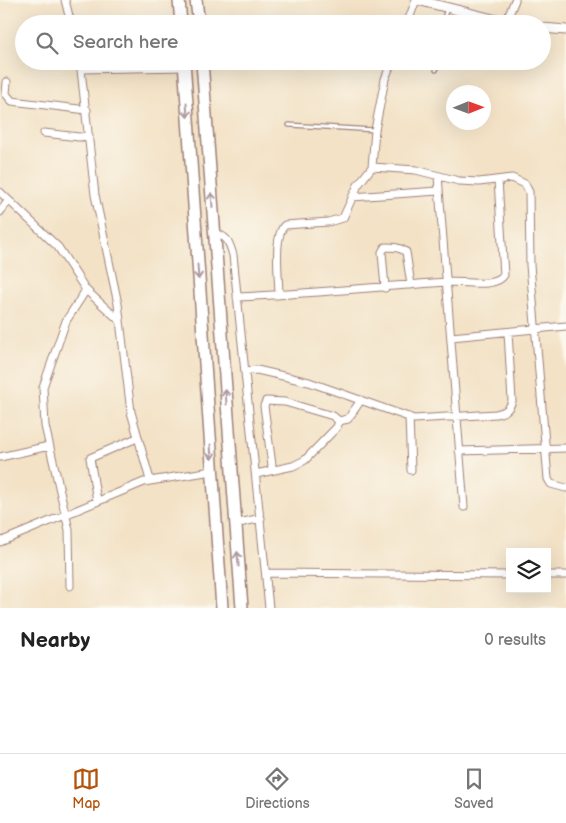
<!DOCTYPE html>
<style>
:root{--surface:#fff;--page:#f2f2f2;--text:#222;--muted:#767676;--line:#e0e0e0;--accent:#b45309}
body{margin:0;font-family:"Balsamiq Sans",sans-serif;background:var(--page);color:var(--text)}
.controls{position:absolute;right:15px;bottom:15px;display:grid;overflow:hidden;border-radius:0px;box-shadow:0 5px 20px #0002}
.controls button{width:45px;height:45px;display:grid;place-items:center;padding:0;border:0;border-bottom:1px solid var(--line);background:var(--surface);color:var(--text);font:25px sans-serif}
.compass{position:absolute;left:446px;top:85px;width:45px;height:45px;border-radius:50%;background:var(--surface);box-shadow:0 5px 20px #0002;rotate:89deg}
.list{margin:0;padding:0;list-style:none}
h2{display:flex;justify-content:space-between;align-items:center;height:65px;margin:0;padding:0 20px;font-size:21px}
h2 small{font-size:16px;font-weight:400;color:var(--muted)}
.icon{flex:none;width:28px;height:28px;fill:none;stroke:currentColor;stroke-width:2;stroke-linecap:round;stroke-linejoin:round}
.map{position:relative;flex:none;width:566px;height:608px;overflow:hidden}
.search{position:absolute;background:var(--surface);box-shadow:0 5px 20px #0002;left:15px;right:15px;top:15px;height:55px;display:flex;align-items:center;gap:12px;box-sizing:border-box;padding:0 18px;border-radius:28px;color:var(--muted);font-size:19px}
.sheet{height:145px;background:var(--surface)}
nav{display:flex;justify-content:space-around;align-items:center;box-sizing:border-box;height:70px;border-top:1px solid var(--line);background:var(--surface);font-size:14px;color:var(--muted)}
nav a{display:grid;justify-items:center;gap:2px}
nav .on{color:var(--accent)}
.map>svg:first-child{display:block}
</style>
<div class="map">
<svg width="566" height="608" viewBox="0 0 566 608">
<rect width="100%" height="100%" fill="#fbf7ec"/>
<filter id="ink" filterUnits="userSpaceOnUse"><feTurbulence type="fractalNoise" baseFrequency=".02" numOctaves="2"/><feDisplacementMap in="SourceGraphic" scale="10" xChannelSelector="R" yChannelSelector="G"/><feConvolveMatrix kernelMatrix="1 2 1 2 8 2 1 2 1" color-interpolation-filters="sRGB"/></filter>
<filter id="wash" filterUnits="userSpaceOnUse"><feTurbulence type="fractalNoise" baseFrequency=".0096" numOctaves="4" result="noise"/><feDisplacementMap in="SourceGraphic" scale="20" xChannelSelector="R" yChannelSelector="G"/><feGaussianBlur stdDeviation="1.12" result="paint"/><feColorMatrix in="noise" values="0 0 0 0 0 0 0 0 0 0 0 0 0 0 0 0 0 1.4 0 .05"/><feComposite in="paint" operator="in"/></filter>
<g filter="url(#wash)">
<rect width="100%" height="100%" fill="#f3e2c6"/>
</g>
<g filter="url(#ink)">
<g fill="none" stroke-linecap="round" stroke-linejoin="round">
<!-- service casing -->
<g stroke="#9e8078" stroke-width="5.5">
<path id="service" d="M442,24L447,8
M436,70V61
M289,125L375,130"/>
</g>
<!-- minor casing -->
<g stroke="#9e8078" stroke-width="9">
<path id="minor" d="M65,0L71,24
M506,22L515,0
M407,24L416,0
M80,61L95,195L118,304L131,412L150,480
M82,69L184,67
M7,82L6,94L12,101L87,110
M44,133L79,137L89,136
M372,167L416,170L459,181L479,182L512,178L525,184L529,192L530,265L548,479L551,484L566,488
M438,176L464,507
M0,192L58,247L86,290L119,320
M352,197L438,191
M0,212L8,201
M215,233C228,237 229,242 233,255L269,608
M385,288L382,252L385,247C394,247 399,247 406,252L411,285
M279,295C279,280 273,235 285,225L328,222L343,218L358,185L372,167L375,130L385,79L392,61
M237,297C307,294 376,287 446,282C461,281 496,289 504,275L498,180
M451,337L566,326
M245,371L257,370L309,382L414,419L496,414C505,412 509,410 512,401L508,332
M409,417L411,470
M339,421L348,419L361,400
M459,451L566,448
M0,457L49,446
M271,470L272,465L264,406L266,401L285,402L333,416L339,421
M256,474L293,466L305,460L337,427L339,421
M97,501L90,458L137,438
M235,524L261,518
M0,542L144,482L212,471
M266,573L510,575
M547,575H566
M70,586L69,530L45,426L43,387L66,321L86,290"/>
</g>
<!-- tertiary casing -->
<g stroke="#9e8078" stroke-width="11">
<path id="tertiary" d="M417,0L513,24
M542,28L566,30"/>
</g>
<!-- trunk casing -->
<g stroke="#9e8078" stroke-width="14">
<path id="trunk" d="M179,0L181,24
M196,0L199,24
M184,61L222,608
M202,61L242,608"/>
</g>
<!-- service -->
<use href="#service" stroke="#fff" stroke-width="3"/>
<!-- minor -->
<use href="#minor" stroke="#fff" stroke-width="7"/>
<!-- tertiary -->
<use href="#tertiary" stroke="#fff" stroke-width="9"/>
<!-- trunk -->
<use href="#trunk" stroke="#fff" stroke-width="11"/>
</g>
<!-- one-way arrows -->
<defs><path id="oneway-shaft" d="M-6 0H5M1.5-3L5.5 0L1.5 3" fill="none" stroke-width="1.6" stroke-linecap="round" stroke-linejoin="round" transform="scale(1.25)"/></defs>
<g stroke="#ae9aa0">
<use href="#oneway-shaft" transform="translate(187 110) rotate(86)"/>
<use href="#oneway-shaft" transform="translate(212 200) rotate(-94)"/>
<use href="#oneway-shaft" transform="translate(198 272) rotate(86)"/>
<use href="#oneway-shaft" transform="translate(226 397) rotate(-94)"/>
<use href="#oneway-shaft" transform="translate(211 452) rotate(86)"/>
<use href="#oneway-shaft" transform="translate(238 559) rotate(-95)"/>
</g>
</g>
</svg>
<div class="controls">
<button><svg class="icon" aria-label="layers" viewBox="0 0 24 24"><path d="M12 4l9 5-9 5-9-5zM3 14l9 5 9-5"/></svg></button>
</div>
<svg class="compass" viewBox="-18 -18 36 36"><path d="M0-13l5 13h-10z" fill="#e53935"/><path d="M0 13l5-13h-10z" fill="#767676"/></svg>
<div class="search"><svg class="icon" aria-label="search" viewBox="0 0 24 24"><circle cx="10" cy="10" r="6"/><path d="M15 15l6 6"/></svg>Search here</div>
</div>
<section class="sheet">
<h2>Nearby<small>0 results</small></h2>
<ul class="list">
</ul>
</section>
<nav>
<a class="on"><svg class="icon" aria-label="map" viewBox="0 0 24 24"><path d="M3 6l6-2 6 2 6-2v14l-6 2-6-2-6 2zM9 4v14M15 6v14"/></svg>Map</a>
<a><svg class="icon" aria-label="directions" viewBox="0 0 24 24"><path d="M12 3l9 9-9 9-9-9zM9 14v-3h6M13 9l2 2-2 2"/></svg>Directions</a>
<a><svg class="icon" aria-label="saved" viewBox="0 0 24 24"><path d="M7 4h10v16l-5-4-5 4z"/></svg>Saved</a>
</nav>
